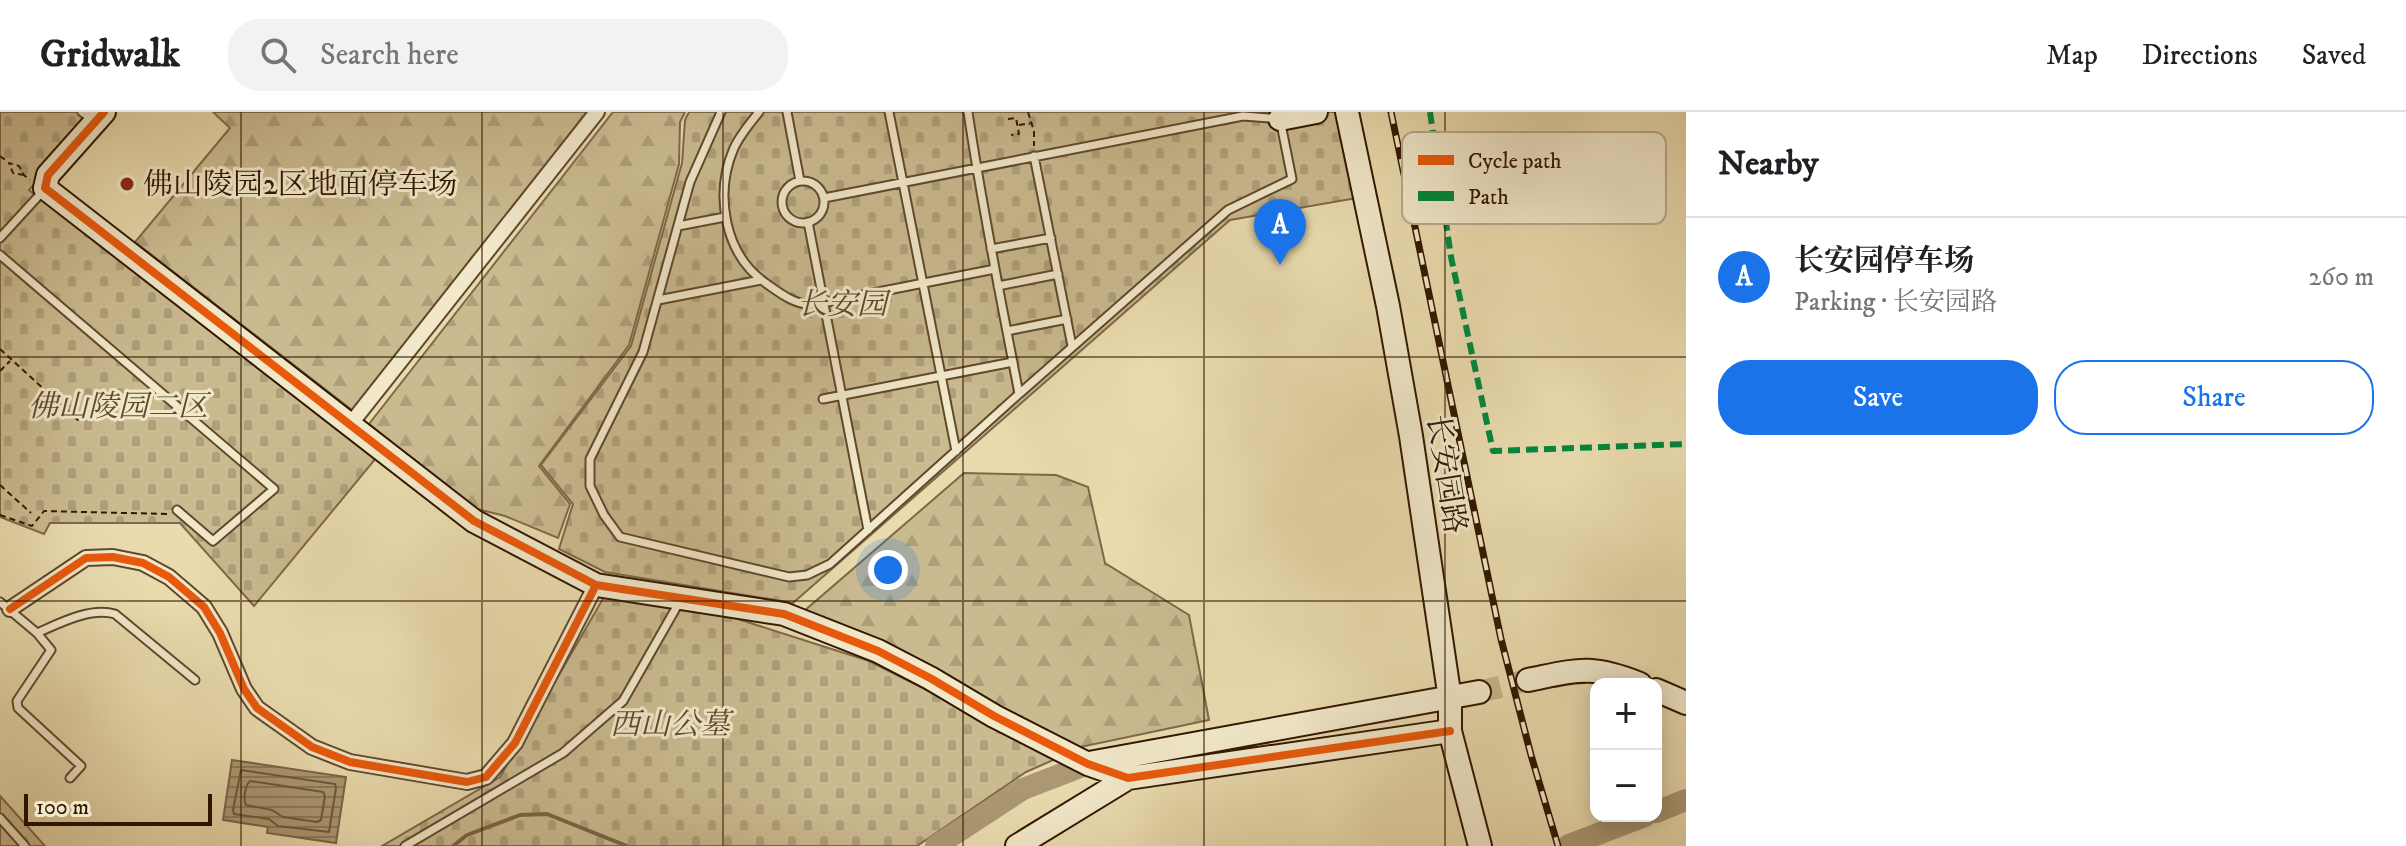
<!DOCTYPE html>
<meta charset="utf-8">
<style>
:root{--surface:#fff;--page:#f2f2f2;--text:#202124;--muted:#757577;--line:#e0e0e0;--accent:#1a73e8}
body{margin:0;font-family:"IM FELL DW Pica","Noto Serif SC",serif;background:var(--page);color:var(--text)}
.controls{position:absolute;right:24px;bottom:24px;display:grid;overflow:hidden;border-radius:16px;box-shadow:0 4px 20px #0003}
.controls button{width:72px;height:72px;display:grid;place-items:center;padding:0;border:0;border-bottom:2px solid var(--line);background:var(--surface);color:var(--text);font:40px sans-serif}
.scale{position:absolute;left:24px;bottom:20px;width:188px;box-sizing:border-box;padding-left:8px;border:4px solid #321700;border-top:0;font-size:22px;line-height:28px;white-space:nowrap;color:#321700;-webkit-text-stroke:6px #f1e8ca;paint-order:stroke}
.you{position:absolute;left:888px;top:458px;width:28px;height:28px;margin:-20px;border:6px solid #fff;border-radius:50%;background:#1a73e8;box-shadow:0 0 0 12px #1a73e833}
.badge{display:grid;place-items:center;width:52px;height:52px;border-radius:50%;background:var(--accent);color:#fff;font-size:26px;font-weight:700}
.pin{position:absolute;translate:-50% -66px;filter:drop-shadow(0 2px 4px #0008)}
.pin::after{content:'';position:absolute;top:42px;width:28px;height:24px;background:inherit;clip-path:polygon(0 0,100% 0,50% 100%)}
.list{margin:0;padding:0;list-style:none}
h2{display:flex;justify-content:space-between;align-items:center;height:104px;margin:0;padding:0 32px;font-size:34px}
h2 small{font-size:26px;font-weight:400;color:var(--muted)}
.list li{display:grid;grid-template-columns:52px 1fr auto;gap:24px;align-items:center;box-sizing:border-box;height:120px;padding:0 32px;border-top:2px solid var(--line)}
.list b{display:block;font-size:30px;white-space:nowrap}
.list p{margin:0;font-size:26px;white-space:nowrap;color:var(--muted)}
.list em{font-size:26px;font-style:normal;color:var(--muted)}
.actions{display:flex;gap:16px;padding:24px 32px}
.actions a{flex:1;padding:18px 0;border:2px solid var(--accent);border-radius:32px;text-align:center;font-size:28px;color:var(--accent)}
.actions .main{background:var(--accent);color:#fff}
.icon{flex:none;width:44px;height:44px;fill:none;stroke:currentColor;stroke-width:2;stroke-linecap:round;stroke-linejoin:round}
.map{position:relative;flex:none;width:1686px;height:734px;overflow:hidden}
header{display:flex;align-items:center;gap:48px;box-sizing:border-box;height:112px;padding:0 40px;background:var(--surface);border-bottom:2px solid var(--line)}
header strong{font-size:38px}
nav{display:flex;gap:44px;margin-inline-start:auto;font-size:28px}
.search{width:560px;height:72px;background:var(--page);display:flex;align-items:center;gap:20px;box-sizing:border-box;padding:0 28px;border-radius:32px;color:var(--muted);font-size:30px}
main{display:flex}
aside{flex:1;background:var(--surface)}
.map>svg:first-child{display:block}
</style>
<header>
<strong>Gridwalk</strong>
<div class="search"><svg class="icon" aria-label="search" viewBox="0 0 24 24"><circle cx="10" cy="10" r="6"/><path d="M15 15l6 6"/></svg>Search here</div>
<nav><a>Map</a><a>Directions</a><a>Saved</a></nav>
</header>
<main>
<div class="map">
<svg width="1686" height="734" viewBox="0 0 1686 734">
<defs>
<pattern id="forest-firs" width="22" height="20" patternUnits="userSpaceOnUse" patternTransform="scale(2)"><rect width="22" height="20" fill="#caba90"/><path d="M5 1l3.5 6h-7zM16 11l3.5 6h-7z" fill="#ae9f7a"/></pattern>
<pattern id="cemetery-stones" width="16" height="16" patternUnits="userSpaceOnUse" patternTransform="scale(2)"><rect width="16" height="16" fill="#caba90"/><path d="M2 7V4a2 2 0 0 1 4 0v3zM10 15v-3a2 2 0 0 1 4 0v3z" fill="#ae9f7a"/></pattern>
<pattern id="water-rules" width="6" height="5" patternUnits="userSpaceOnUse" patternTransform="scale(2)"><rect width="6" height="5" fill="#ab9873"/><path d="M0 2.5h6" fill="none" stroke="#8c7b5c"/></pattern>
</defs>
<rect width="100%" height="100%" fill="#e9dbae"/>
<filter id="stains"><feTurbulence type="fractalNoise" baseFrequency=".0025" numOctaves="4"/><feColorMatrix values="0 0 0 0 .2 0 0 0 0 .09 0 0 0 0 .02 0 0 0 .5 -.17"/></filter>
<radialGradient id="worn" r=".72"><stop offset=".6" stop-color="#630" stop-opacity="0"/><stop offset="1" stop-color="#630" stop-opacity=".3"/></radialGradient>
<!-- forest -->
<path fill="url(#forest-firs)" stroke="#7e6848" stroke-width="2" d="M213,0H587L352,298L135,130L230,16Z
M613,0H685L680,10L679,52L629,233L539,354L570,392L558,426L505,404L473,396L369,312Z
M964,361L1056,363L1088,375L1105,451L1189,503L1209,608L1076,636L885,532L803,500Z"/>
<!-- cemetery -->
<path fill="url(#cemetery-stones)" stroke="#7e6848" stroke-width="2" d="M0,0H95L29,78L377,345L254,494L180,411H50L44,422L0,405Z
M689,0H1351L1363,85L1230,108L793,491L605,460L559,437L573,392L541,353L631,234L682,51L685,8Z
M604,485L694,493L869,549L1060,645L1026,660L917,734H382L500,665Z
M0,684L45,734H0Z"/>
<!-- water -->
<path fill="url(#water-rules)" stroke="#7b6445" stroke-width="2" d="M232,648L346,665L336,731L267,721L268,715L223,708Z"/>
<g fill="none" stroke-linecap="round" stroke-linejoin="round">
<!-- shore -->
<path stroke="#6e583a" stroke-width="2" d="M241,658L335,672L336,676L329,720L278,714L269,707L234,702L233,698Z
M250,669L323,680L325,684L321,708L317,710L283,705L272,698L246,693C243,688 245,673 250,669Z"/>
<!-- stream -->
<path stroke="#7b6445" stroke-width="4" d="M453,734L467,723L520,703L547,702L627,734"/>
<!-- river -->
<path stroke="#ab9873" stroke-width="22" d="M1656,700L1686,688
M1569,733L1645,704
M936,734L1023,677L1088,652"/>
<!-- secondary-tunnel -->
<path stroke="#c4b48b" stroke-width="22" stroke-dasharray="22 11" stroke-linecap="butt" d="M1479,580L1528,568"/>
<!-- lane casing -->
<g stroke="#60482c" stroke-width="11">
<path id="lane" d="M82,0L94,8
M721,0L690,70L643,240L590,347V374L604,403L620,425L789,465L807,463L830,452L1019,282
M759,0C750,11 740,23 734,36C714,82 724,143 767,172C781,182 794,192 812,193L995,157
M787,0L800,69
M889,0L956,339
M1034,44L1072,234
M782 90a21 21 0 1 1 42 0a21 21 0 1 1-42 0Z
M824,86L1243,4L1280,7L1292,67L1228,98L1019,282C1001,188 982,95 968,0
M808,110L868,418
M678,114L725,105
M0,126L44,78
M991,137L1051,126
M0,143L274,377L213,429L177,398
M998,174L1058,162
M658,188L761,168
M1007,219L1067,207
M823,287L1013,250
M0,490L37,521C60,511 90,495 115,502L195,568
M37,521L51,538L17,589L18,596L81,654L70,666
M0,706L25,734
M405,734L563,641L623,589L680,489"/>
</g>
<!-- street casing -->
<g stroke="#60482c" stroke-width="18">
<path id="street" d="M349,314L597,0
M10,497L86,446L113,445L143,451L169,465L204,495L220,521L244,577L257,596L312,635L350,650L467,670L486,665L515,631L596,473"/>
</g>
<!-- secondary casing -->
<g stroke="#321700" stroke-width="26">
<path id="secondary" d="M104,0L48,63L45,76L474,409L596,473L784,502L878,539L930,566L994,604L1088,652L1128,666L1450,619
M1347,0L1388,194L1411,324L1450,587V619L1480,734
M1280,7L1316,0
M1528,568C1578,558 1590,552 1640,572
M1656,578L1686,591
M1089,651L1479,580
M1017,734L1128,666"/>
</g>
<!-- path -->
<path stroke="#321700" stroke-width="2" stroke-dasharray="6 4" stroke-linecap="butt" d="M1028,0L1034,19V34
M1008,7L1016,6L1019,22L1011,23
M1019,13L1032,11
M0,44L8,50
M24,63L13,61L9,51L19,54L24,63L30,68
M0,237L79,309
M0,259L10,249
M0,373L31,401
M0,403L32,414L44,399L167,402"/>
<!-- lane -->
<use href="#lane" stroke="#f1e8ca" stroke-width="7"/>
<!-- street -->
<use href="#street" stroke="#f1e8ca" stroke-width="14"/>
<!-- secondary -->
<use href="#secondary" stroke="#f1e8ca" stroke-width="22"/>
<!-- rail casing -->
<g stroke="#321700" stroke-width="7">
<path id="rail" d="M1391,0L1501,527L1531,643L1558,734"/>
</g>
<!-- rail -->
<use href="#rail" stroke="#f1e8ca" stroke-width="4" stroke-dasharray="12" stroke-linecap="butt"/>
<!-- quiet -->
<path stroke="#00873e" stroke-width="6" stroke-dasharray="12 6" stroke-linecap="butt" d="M1430,0L1451,145L1493,339L1686,332"/>
<!-- cycleway casing -->
<g stroke="#f1e8ca" stroke-width="13">
<path id="cycleway" d="M104,0L48,63L45,76L474,409L596,473L784,502L878,539L930,566L994,604L1088,652L1128,666L1450,619
M10,497L86,446L113,445L143,451L169,465L204,495L220,521L244,577L257,596L312,635L350,650L467,670L486,665L515,631L596,473"/>
</g>
<!-- cycleway -->
<use href="#cycleway" stroke="#e8590c" stroke-width="8"/>
</g>
<!-- grid -->
<path fill="none" stroke="#321700" stroke-width="2" stroke-opacity="0.55" d="M241,0V734M482,0V734M723,0V734M963,0V734M1204,0V734M1445,0V734M0,245H1686M0,489H1686"/>
<!-- markers -->
<circle fill="#8f2418" stroke="#f1e8ca" stroke-width="3" cx="127" cy="72" r="8"/>
<g text-anchor="middle" stroke-width="6" stroke-linejoin="round" paint-order="stroke">
<!-- poi labels -->
<g font-size="30" fill="#321700" stroke="#f1e8ca" text-anchor="start">
<text x="143" y="82">佛山陵园2区地面停车场</text>
</g>
<!-- park labels -->
<g font-size="30" font-style="italic" fill="#60482b" stroke="#f1e8ca">
<text x="842" y="202">长安园</text>
<text x="118" y="304">佛山陵园二区</text>
<text x="670" y="622">西山公墓</text>
</g>
<!-- street labels -->
<g font-size="30" fill="#321700" stroke="#f1e8ca">
<text transform="translate(1447 362) rotate(81)" y="10">长安园路</text>
</g>
</g>
<!-- legend -->
<rect x="1402" y="20" width="264" height="92" rx="12" fill="#f1e8ca" stroke="#b8a98d" stroke-width="2"/>
<rect x="1418" y="43" width="36" height="10" fill="#e8590c"/>
<rect x="1418" y="79" width="36" height="10" fill="#00873e"/>
<g font-size="22" fill="#321700">
<text x="1468" y="56">Cycle path</text>
<text x="1468" y="92">Path</text>
</g>
<rect width="100%" height="100%" filter="url(#stains)"/>
<rect width="100%" height="100%" fill="url(#worn)"/>
</svg>
<div class="controls">
<button>+</button>
<button>−</button>
</div>
<div class="scale">100 m</div>
<div class="you"></div>
<div class="pin badge" style="left:1280px;top:153px">A</div>
</div>
<aside>
<h2>Nearby<small></small></h2>
<ul class="list">
<li><span class="badge">A</span><div><b>长安园停车场</b><p>Parking · 长安园路</p></div><em>260 m</em></li>
</ul>
<div class="actions"><a class="main">Save</a><a>Share</a></div>
</aside>
</main>
